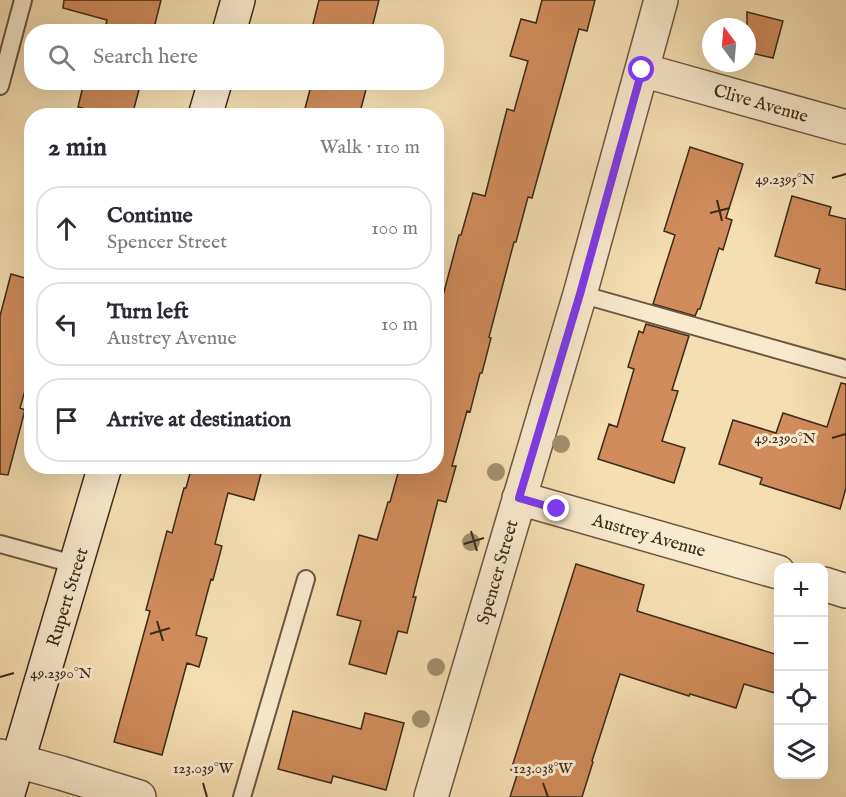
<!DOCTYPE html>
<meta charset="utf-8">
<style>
:root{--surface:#fff;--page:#f7f7f7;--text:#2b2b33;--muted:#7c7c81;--line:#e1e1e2}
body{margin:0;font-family:"IM FELL English",serif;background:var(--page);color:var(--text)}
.controls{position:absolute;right:18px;bottom:18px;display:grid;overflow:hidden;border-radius:12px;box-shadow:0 6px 24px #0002}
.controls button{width:54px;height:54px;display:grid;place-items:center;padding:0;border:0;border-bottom:2px solid var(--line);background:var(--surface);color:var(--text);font:30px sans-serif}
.compass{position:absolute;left:702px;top:18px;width:54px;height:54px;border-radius:50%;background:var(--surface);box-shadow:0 6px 24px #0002;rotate:344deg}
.stop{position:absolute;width:18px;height:18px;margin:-14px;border:4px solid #7c3aed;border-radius:50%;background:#fff}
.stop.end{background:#7c3aed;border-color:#fff;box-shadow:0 2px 6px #0008}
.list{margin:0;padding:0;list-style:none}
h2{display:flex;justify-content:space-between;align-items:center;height:78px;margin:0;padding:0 24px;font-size:26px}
h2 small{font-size:20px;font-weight:400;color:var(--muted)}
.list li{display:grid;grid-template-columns:39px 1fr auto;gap:18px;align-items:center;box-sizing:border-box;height:84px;margin:0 12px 12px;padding:0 12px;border:2px solid var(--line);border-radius:24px}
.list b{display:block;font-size:22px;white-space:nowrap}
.list p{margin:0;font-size:20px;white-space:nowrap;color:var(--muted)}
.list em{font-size:20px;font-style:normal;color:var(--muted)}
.icon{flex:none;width:33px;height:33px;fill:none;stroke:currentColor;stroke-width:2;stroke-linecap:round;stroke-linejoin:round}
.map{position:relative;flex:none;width:846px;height:797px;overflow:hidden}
.search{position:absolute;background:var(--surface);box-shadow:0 6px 24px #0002;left:24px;top:24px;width:420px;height:66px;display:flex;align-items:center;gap:15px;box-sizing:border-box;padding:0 21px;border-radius:24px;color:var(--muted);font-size:22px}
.panel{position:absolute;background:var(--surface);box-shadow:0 6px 24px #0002;left:24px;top:108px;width:420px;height:366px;border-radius:24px}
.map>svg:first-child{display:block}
</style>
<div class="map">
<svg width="846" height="797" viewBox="0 0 846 797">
<rect width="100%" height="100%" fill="#f5dfb2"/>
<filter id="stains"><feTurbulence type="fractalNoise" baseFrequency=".00333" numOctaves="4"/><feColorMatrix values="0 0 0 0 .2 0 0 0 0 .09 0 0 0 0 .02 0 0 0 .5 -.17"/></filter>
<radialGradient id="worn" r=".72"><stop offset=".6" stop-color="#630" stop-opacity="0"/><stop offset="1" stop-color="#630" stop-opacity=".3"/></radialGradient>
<!-- building -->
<path fill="#d08c5c" stroke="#3c2a1a" stroke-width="1.5" d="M64,0H161L153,32H104L107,20L63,8Z
M319,0H379L371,32H311Z
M542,0H595L587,31L579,29L532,198L528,197L516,242H514L489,337L491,338L482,373H480L470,412L467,411L452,466H456L446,502L438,500L413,597H416L407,633L398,631L386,674L349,664L361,621L337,615L359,535L377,540L388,502H390L400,466H436V322L459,235H461L473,193L485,196L507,109L514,111L528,61L510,56L521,19L536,23Z
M747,12L783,21L773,58L747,52Z
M84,82H141L132,116H112L78,107Z
M312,82H368L359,116H303Z
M690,147L743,164L726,218L732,220L723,250L719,248L700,309H698L695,316L653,304L675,235L664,231Z
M792,196L831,207L829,215L846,219V290L816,283L820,269L775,256Z
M11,274L32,280V366L20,408L25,410L8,475L0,474V316Z
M646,324L689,336L672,390L678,391L662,441L685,448L674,483L598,459L609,424L617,427L634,369L628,367L639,331L643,333Z
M841,383L846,384V488L840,509L760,484L762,478L719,464L733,420L776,433L783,413L827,427Z
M192,466H263L254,500L228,493L215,544L222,546L213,580L211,579L196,635L207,638L199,667L187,663L162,755L114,742L150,611L146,610L167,531L172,533L184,488H186Z
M576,564L644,585L637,611L778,655V694L744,684L736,708L690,694L689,696L620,674L592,761L593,762L582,797H510L518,772L511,770Z
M293,711L361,729L365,713L404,723L386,790L333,776L331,783L278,769Z"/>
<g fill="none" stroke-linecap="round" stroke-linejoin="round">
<!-- lane casing -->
<g stroke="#6a5740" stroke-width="20">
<path id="lane" d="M0,86L23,0
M580,294L846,369
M0,544L77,565
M242,797L306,579"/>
</g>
<!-- street casing -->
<g stroke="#6a5740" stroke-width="36">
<path id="street" d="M642,70L846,127
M519,498L778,572
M824,584L846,591
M0,756L61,773L139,797
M431,797L580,294L661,0"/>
</g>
<!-- secondary casing -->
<g stroke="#3c2a1a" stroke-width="36">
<path id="secondary" d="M229,32L238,0
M205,116L215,82
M7,797L105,466"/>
</g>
<!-- lane -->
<use href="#lane" stroke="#f8eacd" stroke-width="16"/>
<!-- street -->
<use href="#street" stroke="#f8eacd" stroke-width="33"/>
<!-- secondary -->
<use href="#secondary" stroke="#f8eacd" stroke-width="33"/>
</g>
<!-- trees -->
<g fill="#a1906e">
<circle cx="561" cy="444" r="9"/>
<circle cx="496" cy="472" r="9"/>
<circle cx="471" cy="542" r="9"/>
<circle cx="436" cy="667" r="9"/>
<circle cx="421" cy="719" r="9"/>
</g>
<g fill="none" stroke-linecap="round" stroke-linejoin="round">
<!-- route -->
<path stroke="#7c3aed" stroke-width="8" d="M557,509L519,498L580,294L642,70"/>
</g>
<!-- ticks -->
<path fill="none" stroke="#3c2a1a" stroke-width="2" d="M832,178L846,174M717,200L722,221M710,213L730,208M832,438L846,434M471,531L477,551M464,544L484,538M157,621L163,641M150,634L170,628M0,677L14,673M203,783L207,797M543,783L548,797"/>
<g text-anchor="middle" stroke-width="6" stroke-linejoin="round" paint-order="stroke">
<!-- street labels -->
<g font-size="18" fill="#3c2a1a" stroke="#f8eacd">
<text transform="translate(761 103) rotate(16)" y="6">Clive Avenue</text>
<text transform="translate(649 535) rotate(16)" y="6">Austrey Avenue</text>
<text transform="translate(497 572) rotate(-74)" y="6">Spencer Street</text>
<text transform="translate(67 597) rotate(-73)" y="6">Rupert Street</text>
</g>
</g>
<g font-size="15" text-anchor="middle" fill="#3c2a1a" stroke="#f8eacd" stroke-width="6" stroke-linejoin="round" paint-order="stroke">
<text x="785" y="184">49.2395°N</text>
<text x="785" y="443">49.2390°N</text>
<text x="61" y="678">49.2390°N</text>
<text x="203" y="773">123.039°W</text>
<text x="543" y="773">123.038°W</text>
</g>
<rect width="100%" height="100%" filter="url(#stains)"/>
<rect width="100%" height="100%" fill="url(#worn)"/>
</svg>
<div class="controls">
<button>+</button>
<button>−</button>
<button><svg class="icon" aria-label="locate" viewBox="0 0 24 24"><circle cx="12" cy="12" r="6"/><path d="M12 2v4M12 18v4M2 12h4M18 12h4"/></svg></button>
<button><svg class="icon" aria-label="layers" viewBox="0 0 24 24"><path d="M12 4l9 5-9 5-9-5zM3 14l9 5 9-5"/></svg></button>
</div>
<svg class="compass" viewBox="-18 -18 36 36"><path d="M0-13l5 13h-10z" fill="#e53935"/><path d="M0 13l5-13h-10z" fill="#7c7c81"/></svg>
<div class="stop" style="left:642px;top:70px"></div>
<div class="stop end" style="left:557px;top:509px"></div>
<div class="search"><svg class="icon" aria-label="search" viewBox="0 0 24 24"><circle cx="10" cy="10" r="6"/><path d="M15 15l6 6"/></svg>Search here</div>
<section class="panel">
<h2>2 min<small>Walk · 110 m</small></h2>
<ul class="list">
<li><svg class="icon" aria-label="ahead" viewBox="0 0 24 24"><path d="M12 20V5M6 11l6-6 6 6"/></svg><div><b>Continue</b><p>Spencer Street</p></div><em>100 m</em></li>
<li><svg class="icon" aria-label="left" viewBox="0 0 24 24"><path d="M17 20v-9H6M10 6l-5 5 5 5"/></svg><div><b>Turn left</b><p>Austrey Avenue</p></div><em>10 m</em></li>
<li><svg class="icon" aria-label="arrive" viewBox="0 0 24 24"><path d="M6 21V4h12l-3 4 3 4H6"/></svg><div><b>Arrive at destination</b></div></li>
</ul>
</section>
</div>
